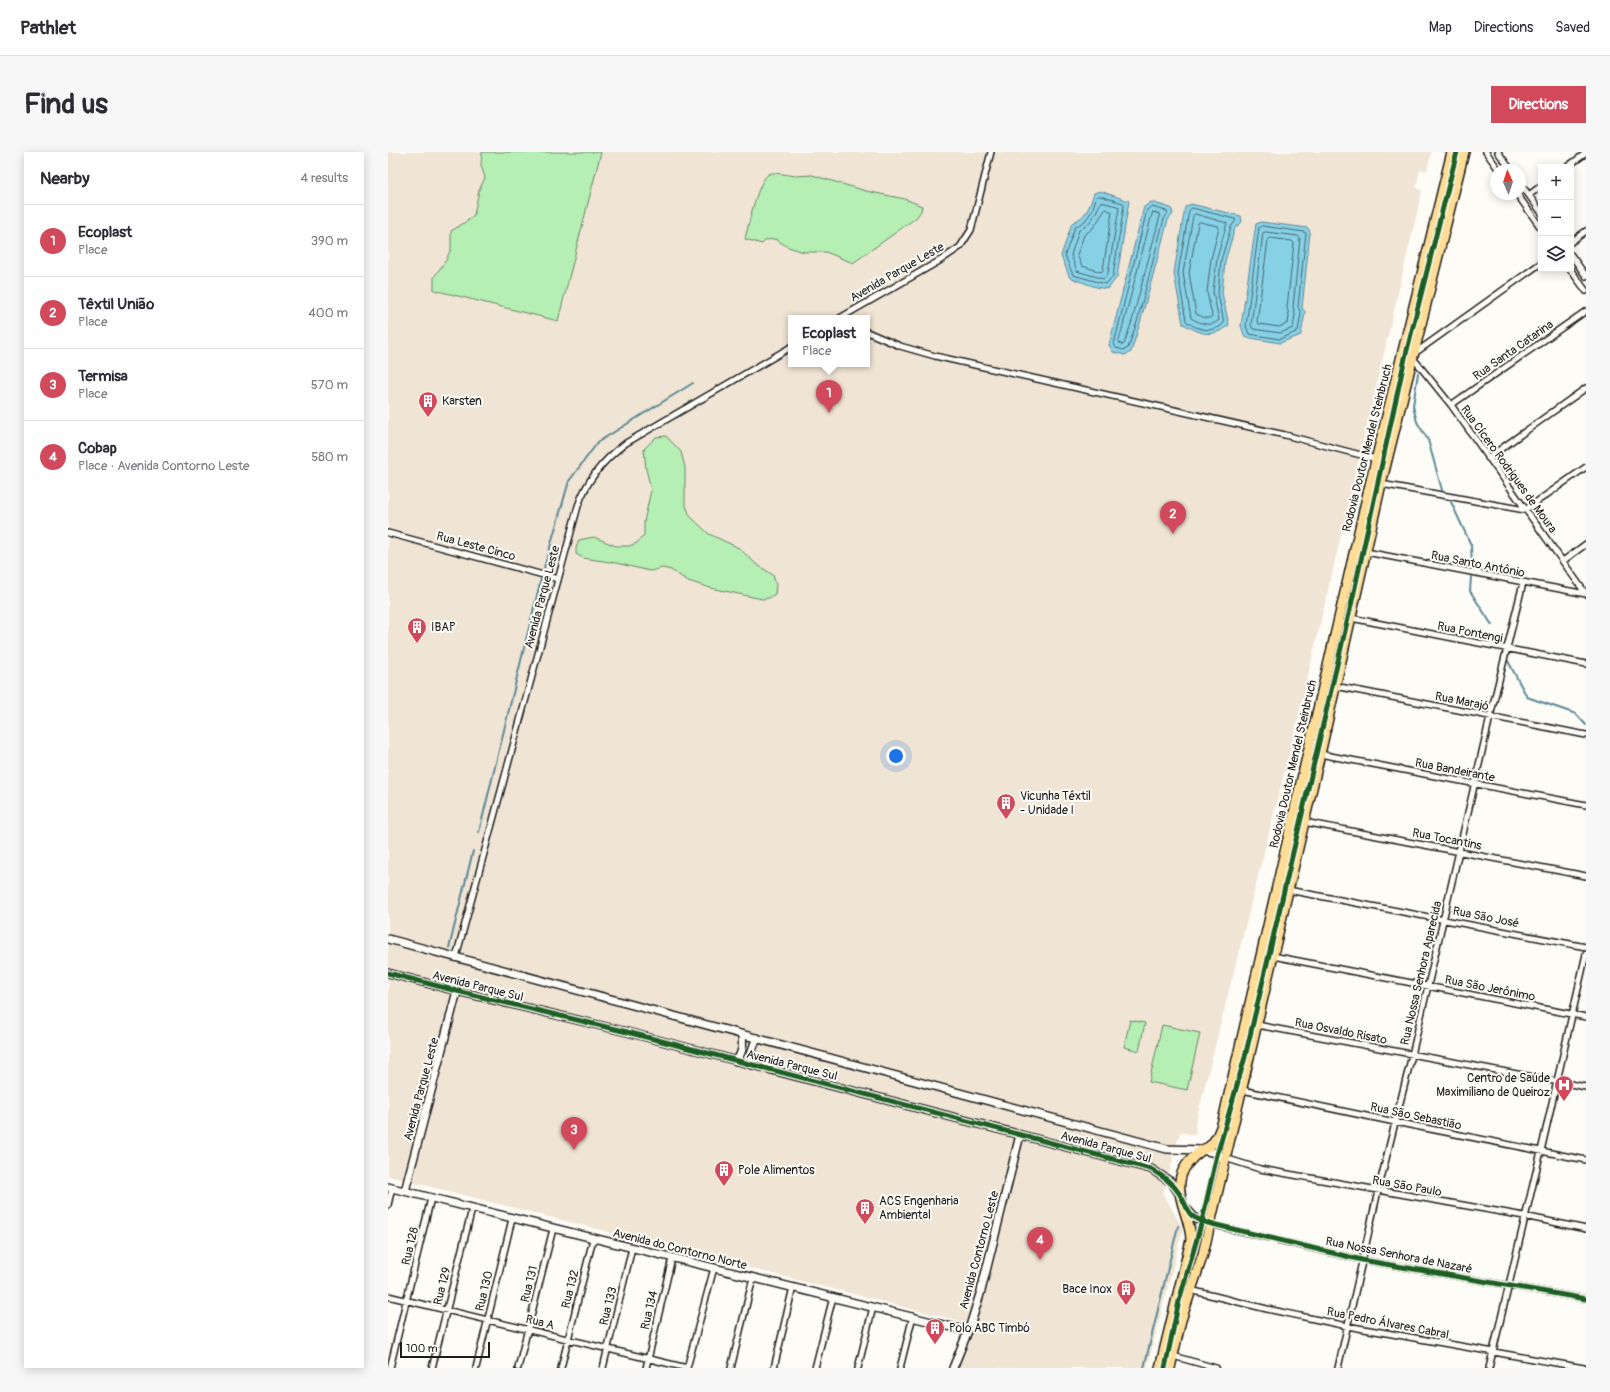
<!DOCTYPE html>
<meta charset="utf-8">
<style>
:root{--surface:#fff;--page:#f7f7f7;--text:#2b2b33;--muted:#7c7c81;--line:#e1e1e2;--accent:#d1495b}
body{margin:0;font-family:Pangolin,sans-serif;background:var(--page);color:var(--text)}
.controls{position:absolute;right:12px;top:12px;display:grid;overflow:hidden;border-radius:0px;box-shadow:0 2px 10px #0003}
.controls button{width:36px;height:36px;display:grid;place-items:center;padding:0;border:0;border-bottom:1px solid var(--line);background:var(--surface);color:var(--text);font:20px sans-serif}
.compass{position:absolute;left:1102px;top:12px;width:36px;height:36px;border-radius:50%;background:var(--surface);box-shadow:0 2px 10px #0003;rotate:357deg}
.scale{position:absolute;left:12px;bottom:10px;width:90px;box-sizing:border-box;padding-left:4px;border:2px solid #1c1c1c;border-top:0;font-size:11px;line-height:14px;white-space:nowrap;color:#1c1c1c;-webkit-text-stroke:3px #fdfcf7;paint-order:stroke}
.you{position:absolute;left:508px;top:604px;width:14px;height:14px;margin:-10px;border:3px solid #fff;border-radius:50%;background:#1a73e8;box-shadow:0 0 0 6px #1a73e833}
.badge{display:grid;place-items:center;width:26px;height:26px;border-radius:50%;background:var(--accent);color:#fff;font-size:13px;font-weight:700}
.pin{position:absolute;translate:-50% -33px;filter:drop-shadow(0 1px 2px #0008)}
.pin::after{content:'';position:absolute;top:21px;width:14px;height:12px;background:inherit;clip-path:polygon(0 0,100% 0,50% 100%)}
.popup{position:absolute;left:400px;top:163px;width:82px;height:52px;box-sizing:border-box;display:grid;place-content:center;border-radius:0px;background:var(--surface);filter:drop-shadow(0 1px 3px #0005);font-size:13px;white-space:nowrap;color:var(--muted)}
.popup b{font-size:15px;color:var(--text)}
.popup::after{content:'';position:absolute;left:50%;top:100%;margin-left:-8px;border:8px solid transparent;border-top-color:var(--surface)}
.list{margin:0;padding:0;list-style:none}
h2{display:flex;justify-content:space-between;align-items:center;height:52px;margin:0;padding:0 16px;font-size:17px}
h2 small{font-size:13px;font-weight:400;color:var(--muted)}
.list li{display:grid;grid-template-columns:26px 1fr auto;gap:12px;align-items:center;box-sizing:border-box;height:72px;padding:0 16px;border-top:1px solid var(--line)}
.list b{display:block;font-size:15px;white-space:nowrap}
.list p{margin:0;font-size:13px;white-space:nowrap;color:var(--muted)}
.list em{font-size:13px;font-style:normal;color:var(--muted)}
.icon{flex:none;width:22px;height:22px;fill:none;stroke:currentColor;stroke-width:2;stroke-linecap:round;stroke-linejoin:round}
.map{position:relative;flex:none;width:1198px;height:1216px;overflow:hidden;border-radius:0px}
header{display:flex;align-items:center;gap:24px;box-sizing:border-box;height:56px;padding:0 20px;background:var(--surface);border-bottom:1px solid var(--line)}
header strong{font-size:19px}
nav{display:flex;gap:22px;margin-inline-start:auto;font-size:14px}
.intro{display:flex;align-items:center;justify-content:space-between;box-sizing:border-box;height:96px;padding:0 24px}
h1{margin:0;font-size:28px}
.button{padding:10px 18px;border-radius:0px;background:var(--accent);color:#fff;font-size:14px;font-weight:700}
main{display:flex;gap:24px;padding:0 24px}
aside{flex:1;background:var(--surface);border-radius:0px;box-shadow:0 2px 10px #0003}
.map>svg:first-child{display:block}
</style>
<header>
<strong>Pathlet</strong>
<nav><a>Map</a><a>Directions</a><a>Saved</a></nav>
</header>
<div class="intro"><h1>Find us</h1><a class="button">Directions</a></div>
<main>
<aside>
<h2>Nearby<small>4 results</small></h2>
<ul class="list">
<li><span class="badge">1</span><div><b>Ecoplast</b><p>Place</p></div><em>390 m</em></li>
<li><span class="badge">2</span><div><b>Têxtil União</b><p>Place</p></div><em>400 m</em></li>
<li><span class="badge">3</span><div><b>Termisa</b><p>Place</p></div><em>570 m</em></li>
<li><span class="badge">4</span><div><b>Cobap</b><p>Place · Avenida Contorno Leste</p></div><em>580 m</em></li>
</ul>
</aside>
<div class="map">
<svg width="1198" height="1216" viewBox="0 0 1198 1216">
<rect width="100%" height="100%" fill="#fdfcf7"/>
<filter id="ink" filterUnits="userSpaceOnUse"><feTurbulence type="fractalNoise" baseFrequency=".025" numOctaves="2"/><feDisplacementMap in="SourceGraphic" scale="8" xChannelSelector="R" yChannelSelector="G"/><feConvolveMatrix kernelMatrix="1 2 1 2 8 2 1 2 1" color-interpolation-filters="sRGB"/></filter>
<g filter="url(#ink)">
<!-- built -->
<path fill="#f0e4d4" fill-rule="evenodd" d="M0,0H1043L1039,18H1032L1028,35L1034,39L908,574L807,973L808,983L792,980L775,1042L795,1076L759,1216H569L587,1173L0,1024ZM403,166H479V212H403Z"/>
<!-- green -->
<path fill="#b5efb3" stroke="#688668" d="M94,0H213L170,169L46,138V125L58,108L63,97V79L76,71L86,63L91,38L97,26L93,13Z
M387,21L408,24L424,23L478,39L517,47L534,54L533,59L528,66L465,111L438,100H416L400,95L387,87L378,88L374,92L357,87C360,75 370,27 381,22C382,21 385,21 387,21Z
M278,284L293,300L297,315V351L302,364L321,382L351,396L368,412L385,423L388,433L387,442L381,446L374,447L323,436L300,429L283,418L275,416L262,419L228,411L195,406L188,402V396L191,388L206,385L228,394H241L249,391L256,383V370L263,338L258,317L256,297L268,285Z
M742,868L757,871L751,899L736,895Z
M774,873L812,881L799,938L761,930Z"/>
<!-- water -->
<path fill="#87d1e7" stroke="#5c8996" d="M712,39L741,49L729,125L720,137L708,135L682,126L673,104L684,71C699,64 701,56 706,41Z
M763,50L783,56L785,62L780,68L752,171L743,200L737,203L725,200L721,193L756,55Z
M803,52L853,64L854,70L847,76L837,109L834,141L841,173C823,187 814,182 795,172L786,121L797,55Z
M873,70L920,76L922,80L914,156L917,160L913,183L892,191L857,185L853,174L868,72Z"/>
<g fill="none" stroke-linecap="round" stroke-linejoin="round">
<!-- shore -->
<path stroke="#47646d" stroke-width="1" d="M709,44H712L735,51L736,53L725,124L718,132L685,123L677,103L687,75L697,69L704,59Z
M713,50L729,54L731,56L720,121L716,127L689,119L683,103L691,78C705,70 706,64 713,50Z
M764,55L778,59L780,61L776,67L749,170L740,196L736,198L728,196L726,192L759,58Z
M804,56L847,67L848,68L843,75L833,108L830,142L836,171C826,182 809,178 798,169L790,121L801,59Z
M718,57L724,60L715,118L713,120L694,114L689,103L696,83L705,76Z
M765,60L771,62L772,64L744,169L736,192L734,193L731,190Z
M807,62L839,71L829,106L825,140L831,168C822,176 812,171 803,166L795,121L805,64Z
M812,70L830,74L831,76L823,107L819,140L824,164L822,166H817L808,162L801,121L810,71Z
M874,74L916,80L918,81L910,155L913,161L910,179L892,187L861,182L858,174L871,76Z
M878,80L910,84L912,86L905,155L907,163L905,176L892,181L865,177L863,173L875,81Z
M883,86L904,89L906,91L899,155L901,164L900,171L891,175L871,172L869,170L880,88Z"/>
<!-- stream -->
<path stroke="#5c8996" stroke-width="2" d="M1030,221L1025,254L1029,270L1040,288L1054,338
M1063,350L1083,393L1084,414
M156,416L181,329L210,290L305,231
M1083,425L1082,439L1104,473
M1120,509L1139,545L1188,562L1198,573
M91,680L153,427
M61,796L85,699
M756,1216L790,1074"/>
<!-- street casing -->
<g stroke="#1c1c1c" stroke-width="8">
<path id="street" d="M1098,0L1111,18
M1110,0L1123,18
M1179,15L1198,1
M1132,31L1153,60
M1129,42L1153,76
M1141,43L1153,34
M1183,90L1198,79
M1183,103L1198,124
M1182,117L1198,139
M452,166L553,108L572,95L583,78L603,0
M479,180L512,194L547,204L897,283L988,307
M1027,201L1153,111
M1025,206L1063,253L1198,442
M1063,253L1198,159
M1100,306L1198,236
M993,332L1137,358L1198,315
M0,381L170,427
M978,400L1198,442
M1175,409L1198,392
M963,466L1198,512
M947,534L1198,583
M932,602L1198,653
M916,670L1198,724
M900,738L1198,795
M885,804L1198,865
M68,805L190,354C199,327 215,308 238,291L403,195
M869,873L1198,935
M854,938L1007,970L1198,1008
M837,1006L872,1017L1136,1064L1198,1077
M0,1053L4,1036
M822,1072L974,1108L1198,1147
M802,1138L879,1157L959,1174L1196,1216
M0,1144L299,1216
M785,1204L828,1216
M2,1216L43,1046
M44,1216L84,1057
M88,1216L124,1067
M130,1216L165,1077
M173,1216L205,1087
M215,1216L244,1096
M258,1216L284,1106
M299,1216L326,1116
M343,1216L365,1126
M386,1216L405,1135
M427,1216L445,1145
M470,1216L485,1155
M512,1216L525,1164
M950,1216L990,1039L1024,903L1102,565L1135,431
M1101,1216L1153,999L1198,802"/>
</g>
<!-- secondary casing -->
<g stroke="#1c1c1c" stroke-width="10">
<path id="secondary" d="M0,787L779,997L814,998L824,1000L837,1006
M0,821L69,839L239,880L763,1017L783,1030L792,1043
M348,909C355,901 355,893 354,883
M364,913C361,903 365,895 369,886
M0,1035L580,1179
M17,1039L69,839
M798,1056L808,1067L822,1072
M565,1216L582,1174L593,1139L632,983"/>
</g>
<!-- highway casing -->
<g stroke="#1c1c1c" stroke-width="12">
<path id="highway" d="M772,1216L803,1088C803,1067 787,1046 793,1024C796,1014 805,1004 814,998C816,997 820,996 822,994C833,983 836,965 839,951L980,341L1064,0
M782,1216L793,1168L815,1102L822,1072L932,602L993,332L1076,0"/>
</g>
<!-- street -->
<use href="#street" stroke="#fdfcf7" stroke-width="5"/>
<!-- secondary -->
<use href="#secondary" stroke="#fdfcf7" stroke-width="7"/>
<!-- highway -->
<use href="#highway" stroke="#ffdd96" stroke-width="9"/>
<!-- cycleway casing -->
<g stroke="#fdfcf7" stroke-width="8">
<path id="cycleway" d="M0,821L69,839L239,880L763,1017C774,1024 784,1030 791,1041C803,1059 795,1063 820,1071L974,1108L1198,1147
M777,1216L791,1149L814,1069L829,1003L857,905L964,449L1017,206L1069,0"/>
</g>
<!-- cycleway -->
<use href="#cycleway" stroke="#1b5e20" stroke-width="5"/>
</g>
</g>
<!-- icons -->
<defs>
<g id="building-pin" transform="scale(1)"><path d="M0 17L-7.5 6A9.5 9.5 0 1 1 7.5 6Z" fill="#d1495b" stroke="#fdfcf7"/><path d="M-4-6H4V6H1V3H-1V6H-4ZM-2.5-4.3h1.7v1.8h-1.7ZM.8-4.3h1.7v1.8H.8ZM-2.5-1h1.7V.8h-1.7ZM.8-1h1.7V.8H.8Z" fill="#fff"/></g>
<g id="hospital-pin" transform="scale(1)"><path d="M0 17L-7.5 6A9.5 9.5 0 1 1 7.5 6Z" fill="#d1495b" stroke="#fdfcf7"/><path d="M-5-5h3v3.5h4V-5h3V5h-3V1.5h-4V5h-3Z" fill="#fff"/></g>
</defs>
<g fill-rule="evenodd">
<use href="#building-pin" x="40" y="249"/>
<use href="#building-pin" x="29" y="475"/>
<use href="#building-pin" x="618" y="651"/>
<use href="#hospital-pin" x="1176" y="933"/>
<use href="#building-pin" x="336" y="1018"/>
<use href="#building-pin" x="477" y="1056"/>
<use href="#building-pin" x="738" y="1137"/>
<use href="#building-pin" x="547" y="1176"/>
</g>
<g text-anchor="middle" stroke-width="4" stroke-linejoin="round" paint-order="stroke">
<!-- street labels -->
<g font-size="12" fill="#1c1c1c" stroke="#fdfcf7">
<text transform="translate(509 120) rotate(-30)" y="4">Avenida Parque Leste</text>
<text transform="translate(1125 198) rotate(-35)" y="4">Rua Santa Catarina</text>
<text transform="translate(979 296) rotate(-76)" y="4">Rodovia Doutor Mendel Steinbruch</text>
<text transform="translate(1121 317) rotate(54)" y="4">Rua Cícero Rodrigues de Moura</text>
<text transform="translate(88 394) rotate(15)" y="4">Rua Leste Cinco</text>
<text transform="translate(1090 412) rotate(11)" y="4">Rua Santo Antônio</text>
<text transform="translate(154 445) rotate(-75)" y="4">Avenida Parque Leste</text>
<text transform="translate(1082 480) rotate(11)" y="4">Rua Pontengi</text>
<text transform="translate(1074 549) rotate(11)" y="4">Rua Marajó</text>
<text transform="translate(905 612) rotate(-77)" y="4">Rodovia Doutor Mendel Steinbruch</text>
<text transform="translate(1067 618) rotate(11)" y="4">Rua Bandeirante</text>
<text transform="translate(1059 687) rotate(11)" y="4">Rua Tocantins</text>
<text transform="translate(1098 765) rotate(11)" y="4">Rua São José</text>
<text transform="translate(1033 821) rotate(-77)" y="4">Rua Nossa Senhora Aparecida</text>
<text transform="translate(90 834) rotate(14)" y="4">Avenida Parque Sul</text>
<text transform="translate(1102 836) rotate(11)" y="4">Rua São Jerônimo</text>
<text transform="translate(953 879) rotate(11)" y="4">Rua Osvaldo Risato</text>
<text transform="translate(404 913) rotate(14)" y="4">Avenida Parque Sul</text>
<text transform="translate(33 937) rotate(-75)" y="4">Avenida Parque Leste</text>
<text transform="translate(1028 964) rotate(12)" y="4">Rua São Sebastião</text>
<text transform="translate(718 995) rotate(15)" y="4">Avenida Parque Sul</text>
<text transform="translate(1019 1034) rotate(10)" y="4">Rua São Paulo</text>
<text transform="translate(22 1094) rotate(-77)" y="4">Rua 128</text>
<text transform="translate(292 1097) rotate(14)" y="4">Avenida do Contorno Norte</text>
<text transform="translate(591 1098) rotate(-75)" y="4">Avenida Contorno Leste</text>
<text transform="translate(1011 1103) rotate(11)" y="4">Rua Nossa Senhora de Nazaré</text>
<text transform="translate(141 1132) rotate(-76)" y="4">Rua 131</text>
<text transform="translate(54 1134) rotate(-76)" y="4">Rua 129</text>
<text transform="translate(182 1137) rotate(-76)" y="4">Rua 132</text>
<text transform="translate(96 1139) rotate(-77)" y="4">Rua 130</text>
<text transform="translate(220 1154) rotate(-76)" y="4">Rua 133</text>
<text transform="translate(261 1158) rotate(-77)" y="4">Rua 134</text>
<text transform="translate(152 1170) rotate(14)" y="4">Rua A</text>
<text transform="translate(1000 1171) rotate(11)" y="4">Rua Pedro Álvares Cabral</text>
</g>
<!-- poi labels -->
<g font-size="12" fill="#1c1c1c" stroke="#fdfcf7" text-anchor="start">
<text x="54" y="253">Karsten</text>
<text x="43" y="479">IBAP</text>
<text x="632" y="648">Vicunha Têxtil<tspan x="632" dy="14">- Unidade I</tspan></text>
<text x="1162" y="930" text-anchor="end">Centro de Saúde<tspan x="1162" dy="14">Maximiliano de Queiroz</tspan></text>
<text x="350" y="1022">Pole Alimentos</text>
<text x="491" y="1053">ACS Engenharia<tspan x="491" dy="14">Ambiental</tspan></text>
<text x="724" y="1141" text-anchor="end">Bace Inox</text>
<text x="561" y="1180">Polo ABC Timbó</text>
</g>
</g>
</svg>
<div class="controls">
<button>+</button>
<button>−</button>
<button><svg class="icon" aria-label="layers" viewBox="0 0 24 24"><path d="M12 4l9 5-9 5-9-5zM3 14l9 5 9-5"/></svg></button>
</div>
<svg class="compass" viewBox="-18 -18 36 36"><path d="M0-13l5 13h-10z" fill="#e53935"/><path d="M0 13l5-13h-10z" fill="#7c7c81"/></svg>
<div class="scale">100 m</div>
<div class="you"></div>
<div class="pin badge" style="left:441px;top:261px">1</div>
<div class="popup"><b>Ecoplast</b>Place</div>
<div class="pin badge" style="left:785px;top:382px">2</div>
<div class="pin badge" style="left:186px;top:998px">3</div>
<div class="pin badge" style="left:652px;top:1108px">4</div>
</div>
</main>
